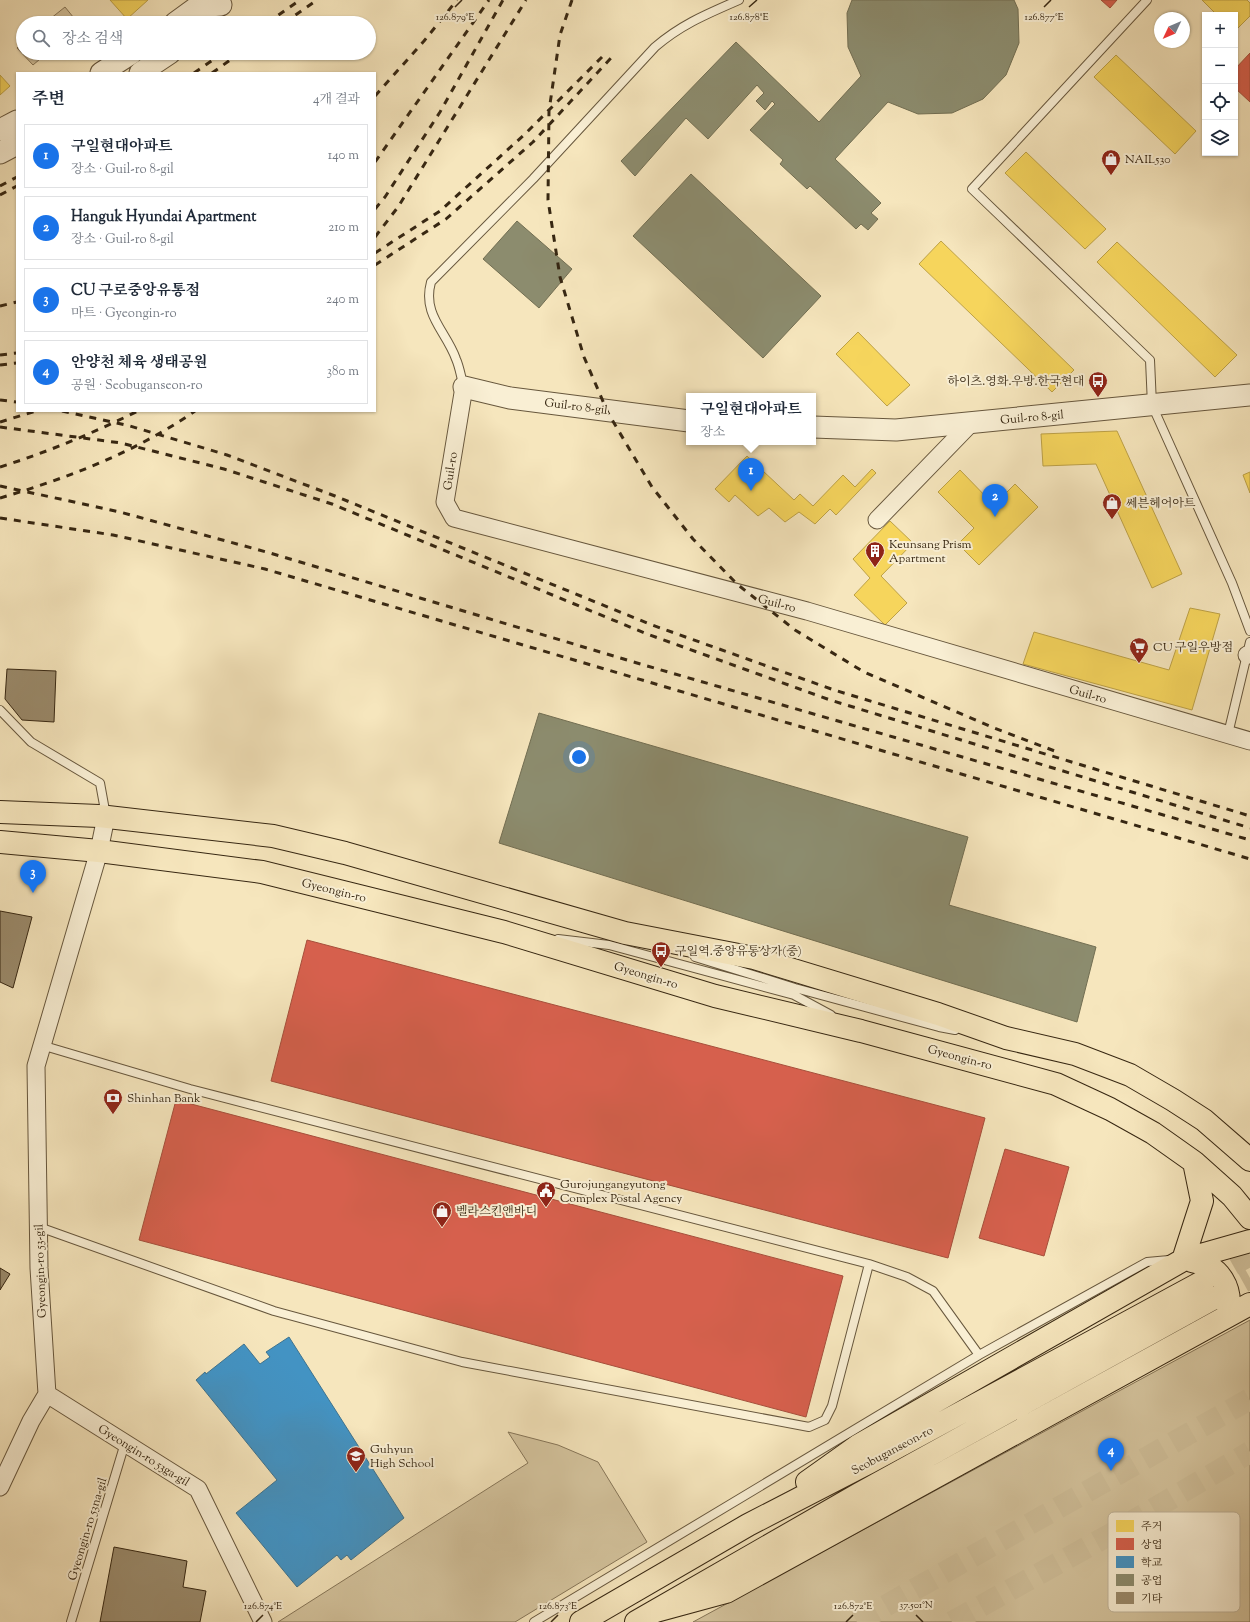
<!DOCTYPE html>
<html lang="ko">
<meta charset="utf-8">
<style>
:root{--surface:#fff;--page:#f2f2f3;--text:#1f2937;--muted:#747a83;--line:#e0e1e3;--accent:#1a73e8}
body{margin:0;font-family:"Sorts Mill Goudy","Noto Serif KR",serif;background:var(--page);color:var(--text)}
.controls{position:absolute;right:12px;top:12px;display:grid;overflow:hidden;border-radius:0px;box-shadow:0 1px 3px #0004}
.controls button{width:36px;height:36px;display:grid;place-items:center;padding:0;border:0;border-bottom:1px solid var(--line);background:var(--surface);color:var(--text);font:20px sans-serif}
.compass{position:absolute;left:1154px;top:12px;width:36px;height:36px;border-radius:50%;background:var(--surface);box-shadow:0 1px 3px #0004;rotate:226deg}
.you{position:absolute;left:579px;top:757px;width:14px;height:14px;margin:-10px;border:3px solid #fff;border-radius:50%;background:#1a73e8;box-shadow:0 0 0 6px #1a73e833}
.badge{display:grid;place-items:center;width:26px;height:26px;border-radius:50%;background:var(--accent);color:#fff;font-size:13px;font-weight:700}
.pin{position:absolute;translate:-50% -33px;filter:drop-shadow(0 1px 2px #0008)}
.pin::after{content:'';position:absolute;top:21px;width:14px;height:12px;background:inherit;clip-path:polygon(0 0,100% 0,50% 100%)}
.popup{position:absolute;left:686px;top:393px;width:130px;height:52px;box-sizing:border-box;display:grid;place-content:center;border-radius:0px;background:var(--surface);filter:drop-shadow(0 1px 3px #0005);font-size:13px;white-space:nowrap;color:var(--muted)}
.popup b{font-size:15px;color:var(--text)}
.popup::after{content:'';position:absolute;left:50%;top:100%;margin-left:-8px;border:8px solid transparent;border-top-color:var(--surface)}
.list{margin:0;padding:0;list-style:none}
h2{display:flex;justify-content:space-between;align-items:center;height:52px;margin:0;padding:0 16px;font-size:17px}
h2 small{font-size:13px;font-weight:400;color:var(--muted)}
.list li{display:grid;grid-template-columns:26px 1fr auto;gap:12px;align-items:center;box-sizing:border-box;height:64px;margin:0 8px 8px;padding:0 8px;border:1px solid var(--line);border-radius:0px}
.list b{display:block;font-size:15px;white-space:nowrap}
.list p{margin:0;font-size:13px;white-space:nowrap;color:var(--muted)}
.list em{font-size:13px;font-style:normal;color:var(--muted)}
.icon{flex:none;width:22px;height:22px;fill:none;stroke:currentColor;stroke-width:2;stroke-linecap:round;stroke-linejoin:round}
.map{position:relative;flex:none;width:1250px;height:1622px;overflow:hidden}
.search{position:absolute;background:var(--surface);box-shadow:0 1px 3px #0004;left:16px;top:16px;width:360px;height:44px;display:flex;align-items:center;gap:10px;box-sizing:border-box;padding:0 14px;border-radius:22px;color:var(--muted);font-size:15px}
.panel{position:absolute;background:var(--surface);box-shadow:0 1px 3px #0004;left:16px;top:72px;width:360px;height:340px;border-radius:0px}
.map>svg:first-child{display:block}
</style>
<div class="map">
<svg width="1250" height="1622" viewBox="0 0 1250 1622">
<rect width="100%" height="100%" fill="#f6e6bd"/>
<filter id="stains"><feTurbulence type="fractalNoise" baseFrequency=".005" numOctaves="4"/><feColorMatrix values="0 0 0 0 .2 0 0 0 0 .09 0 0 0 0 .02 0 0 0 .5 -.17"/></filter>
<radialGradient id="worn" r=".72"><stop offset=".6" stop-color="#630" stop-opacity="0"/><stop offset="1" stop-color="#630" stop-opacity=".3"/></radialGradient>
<!-- green -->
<path fill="#d6c6a0" stroke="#867659" d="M65,7L78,23H45Z
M23,42V53H47L33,65L17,48Z
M1250,1320V1622H693Z
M508,1432L558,1445L598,1462L647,1542L515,1622H278L528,1463Z"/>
<!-- homes -->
<path fill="#f6d55c" stroke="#bda146" d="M110,0H148L127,19Z
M1202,0H1247L1250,3V16L1235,31V15H1217Z
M1116,55L1196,131L1175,154L1094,77Z
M0,75L10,86L0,95Z
M1026,152L1106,229L1085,249L1005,173Z
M941,241L1074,370L1052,392L919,264Z
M1117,242L1237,355L1215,377L1097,262Z
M858,332L910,385L887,406L836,354Z
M1117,431L1182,574L1152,588L1096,464L1043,466L1041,434Z
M747,456L794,500L800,494L813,506L843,475L855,487L872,469L876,473L836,515L830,509L815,524L799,512L785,522L769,508L758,516L735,495L729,502L715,489Z
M960,470L994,505L1015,484L1038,507L979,565L958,544L974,528L938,492Z
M1250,472V493L1243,475Z
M890,521L913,543L881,576L907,603L885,625L854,595L870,578L853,559Z
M1190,608L1220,614L1192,710L1023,664L1034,632L1169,670Z"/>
<!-- shops -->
<path fill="#d6604d" stroke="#a64f3b" d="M1101,0H1117L1110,8Z
M1250,53V102L1235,88V69Z
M307,940L985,1118L948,1258L271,1081Z
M176,1100L843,1276L806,1417L139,1240Z
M1005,1149L1069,1167L1044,1256L979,1238Z"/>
<!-- schools -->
<path fill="#4393c3" stroke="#3f738e" d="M289,1337L404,1518L351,1560L347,1555L341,1560L337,1555L297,1587L236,1513L277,1480L196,1380L205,1372L206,1374L244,1344L260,1364L270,1357L266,1352Z"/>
<!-- industry -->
<path fill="#8c8c6e" stroke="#726e52" d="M852,0H1014L1018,9L1019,43L1006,75L983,99L952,113L918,114L888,102L835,159L881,203L871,213L878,219L868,230L861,224L856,229L810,186L807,189L780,164L783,160L750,130L775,104L772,101L765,110L756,101L764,93L757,85L708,139L686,118L635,176L621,161L736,42L819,122L861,76L848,47L847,13Z
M691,174L821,296L763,358L633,236Z
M517,221L572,269L539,308L483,259Z
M539,713L968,837L949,905L1096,947L1077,1022L499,843Z"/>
<!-- building -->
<path fill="#9a8a6b" stroke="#372712" d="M7,669L56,671L54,722L22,720L5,699Z
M0,911L32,917L13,988L0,982Z
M0,1268L10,1274L0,1290Z
M114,1547L187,1561L183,1587L206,1591L200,1622H100Z"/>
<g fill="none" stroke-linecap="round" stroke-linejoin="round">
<!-- primary-tunnel -->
<path stroke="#d0c09b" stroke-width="22" stroke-dasharray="22 11" stroke-linecap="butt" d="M1204,1281L1250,1255
M1214,1298L1250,1278"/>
<!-- trunk-tunnel -->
<path stroke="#d0c09b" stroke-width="22" stroke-dasharray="22 11" stroke-linecap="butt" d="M857,1622L1250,1399
M952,1622L1111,1534L1250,1452"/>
<!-- service casing -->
<g stroke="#67573d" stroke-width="10">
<path id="service" d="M1147,0L972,189L1150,360L1152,405L1232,583L1250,631
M464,387C461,378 460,368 456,359C446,331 422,315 431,282L533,179L655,47C682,24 707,14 739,0
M0,710L31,742L100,783L106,816
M1228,734L1250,642
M558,939L609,945L794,995L831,1015
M695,957L795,988L939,1027L955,1030
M41,1045L190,1089L869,1264L907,1277L933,1291L979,1355
M39,1227L274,1311L462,1362L809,1427L825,1420L832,1406L869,1264
M71,1622L125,1443
M534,1622L979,1355L1147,1262L1169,1260"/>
</g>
<!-- minor casing -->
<g stroke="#67573d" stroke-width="19">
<path id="minor" d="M464,387L445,502L454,518L807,611L1250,741
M877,520L972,422
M1247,655H1250
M47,1394L198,1489L263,1622
M0,1487L31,1421L47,1394L39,1268L36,1066L99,851L106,817"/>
</g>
<!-- tertiary casing -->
<g stroke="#67573d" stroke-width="23">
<path id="tertiary" d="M175,23L197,7L221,5
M101,73L132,53
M140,73L170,53
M0,130L17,121
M0,153L17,144
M464,387L510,398L689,421
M813,427L896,430L1250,395"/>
</g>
<!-- primary casing -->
<g stroke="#372712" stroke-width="24">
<path id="primary" d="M0,812L99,816L273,836L345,853L625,933L754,958L938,1014L1006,1038L1075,1054L1130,1075L1173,1100L1204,1120L1250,1160
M0,842L99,851L262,872L504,932L715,996L861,1031L1056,1084L1110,1109L1153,1133L1194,1162L1232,1196L1250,1218
M1183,1260L1202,1201L1194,1162
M1192,1261C1220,1265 1234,1289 1227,1316
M807,1482L859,1445L1183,1260L1250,1241
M656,1611L726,1592L1250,1304
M581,1622L748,1525L868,1463L1204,1281
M636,1622L859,1494L1214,1298"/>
</g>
<!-- service -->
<use href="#service" stroke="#f9efd4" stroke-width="8"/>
<!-- minor -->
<use href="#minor" stroke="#f9efd4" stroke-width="17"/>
<!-- tertiary -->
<use href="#tertiary" stroke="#f9efd4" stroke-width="21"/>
<!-- primary -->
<use href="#primary" stroke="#f6e6bd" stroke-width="22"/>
<!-- rail -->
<path stroke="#372712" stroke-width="3" stroke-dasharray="7 7" stroke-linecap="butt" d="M572,0L560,35L549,111L548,200L560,277L584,357L608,413L652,487L693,539L737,584L795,630L864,672L994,728L1060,753
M267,23L300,0
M284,23L317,0
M194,73L223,53
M212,73L240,53
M375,96L424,41L457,0
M375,162L489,0
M0,186L17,177
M0,195L17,186
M375,209L385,197L440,112L503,0
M375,237L398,207L526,0
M375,253L440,211L525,134L605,54
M375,265L446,219L533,142L611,58
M0,306L17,302
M0,355L17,353
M0,365L17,363
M0,400L17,402
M62,411L130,426L227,455L335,496L652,625L834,690L1250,816
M0,422L36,411
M0,427L121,443L224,469L332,504L647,634L830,700L1250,828
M0,467C48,452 93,433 138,411
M0,486L120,512L270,553L637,663L1250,840
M0,498C68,478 136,452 195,411
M0,518L113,535L265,569L1250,859"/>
</g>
<!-- ticks -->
<path fill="none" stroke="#372712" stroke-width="1.5" d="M455,7L462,0M749,7L757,0M1044,7L1051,0M916,1615L923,1622M256,1622L263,1615M551,1622L558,1615M846,1622L853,1615"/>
<!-- icons -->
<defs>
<g id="shop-pin" transform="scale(1)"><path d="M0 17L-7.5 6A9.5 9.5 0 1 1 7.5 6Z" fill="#8f2418" stroke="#f9efd4"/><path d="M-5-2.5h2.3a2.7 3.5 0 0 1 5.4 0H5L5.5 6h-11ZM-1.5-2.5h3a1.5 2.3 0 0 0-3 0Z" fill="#fff"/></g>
<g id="bus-pin" transform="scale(1)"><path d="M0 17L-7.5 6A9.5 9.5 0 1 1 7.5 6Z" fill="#8f2418" stroke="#f9efd4"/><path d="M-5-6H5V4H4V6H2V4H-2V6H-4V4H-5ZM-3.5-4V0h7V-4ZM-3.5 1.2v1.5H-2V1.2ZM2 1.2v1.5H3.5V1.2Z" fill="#fff"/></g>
<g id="building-pin" transform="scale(1)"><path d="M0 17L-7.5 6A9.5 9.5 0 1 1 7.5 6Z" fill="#8f2418" stroke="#f9efd4"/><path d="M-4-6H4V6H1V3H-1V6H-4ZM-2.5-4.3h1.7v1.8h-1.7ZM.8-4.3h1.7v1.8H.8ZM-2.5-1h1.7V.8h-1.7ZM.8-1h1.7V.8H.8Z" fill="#fff"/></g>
<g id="supermarket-pin" transform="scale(1)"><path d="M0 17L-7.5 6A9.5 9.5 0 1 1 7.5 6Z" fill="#8f2418" stroke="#f9efd4"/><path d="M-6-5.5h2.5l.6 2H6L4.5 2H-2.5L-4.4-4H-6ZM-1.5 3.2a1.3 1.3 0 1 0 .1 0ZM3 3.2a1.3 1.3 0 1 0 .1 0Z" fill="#fff"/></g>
<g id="bank-pin" transform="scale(1)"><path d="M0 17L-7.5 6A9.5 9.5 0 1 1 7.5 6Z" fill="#8f2418" stroke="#f9efd4"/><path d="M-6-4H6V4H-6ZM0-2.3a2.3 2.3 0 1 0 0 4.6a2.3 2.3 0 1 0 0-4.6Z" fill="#fff"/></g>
<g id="civic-pin" transform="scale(1)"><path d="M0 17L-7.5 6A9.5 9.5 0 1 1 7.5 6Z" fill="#8f2418" stroke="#f9efd4"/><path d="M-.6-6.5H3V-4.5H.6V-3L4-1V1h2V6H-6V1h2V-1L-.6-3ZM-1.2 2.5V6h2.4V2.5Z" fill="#fff"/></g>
<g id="school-pin" transform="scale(1)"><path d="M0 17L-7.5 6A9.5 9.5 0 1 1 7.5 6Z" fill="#8f2418" stroke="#f9efd4"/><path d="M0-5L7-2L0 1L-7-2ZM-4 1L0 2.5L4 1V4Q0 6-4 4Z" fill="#fff"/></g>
</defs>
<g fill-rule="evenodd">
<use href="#shop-pin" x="1111" y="159"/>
<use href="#bus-pin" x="1098" y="381"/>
<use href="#shop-pin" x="1112" y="503"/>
<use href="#building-pin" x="875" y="551"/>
<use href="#supermarket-pin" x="1139" y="647"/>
<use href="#bus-pin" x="661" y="951"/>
<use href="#bank-pin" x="113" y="1098"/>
<use href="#civic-pin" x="546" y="1191"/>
<use href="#shop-pin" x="442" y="1211"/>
<use href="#school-pin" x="356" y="1456"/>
</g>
<g text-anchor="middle" stroke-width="4" stroke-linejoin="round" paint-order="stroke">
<!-- poi labels -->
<g font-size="12" fill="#372712" stroke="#f9efd4" text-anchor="start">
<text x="1125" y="163">NAIL530</text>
<text x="1084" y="385" text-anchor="end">하이츠.영화.우방.한국현대</text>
<text x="1126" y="507">쎄븐헤어아트</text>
<text x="889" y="548">Keunsang Prism<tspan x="889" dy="14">Apartment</tspan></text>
<text x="1153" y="651">CU 구일우방점</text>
<text x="675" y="955">구일역.중앙유통상가(중)</text>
<text x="127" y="1102">Shinhan Bank</text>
<text x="560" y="1188">Gurojungangyutong<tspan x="560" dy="14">Complex Postal Agency</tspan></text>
<text x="456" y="1215">벨라스킨앤바디</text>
<text x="370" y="1453">Guhyun<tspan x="370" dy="14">High School</tspan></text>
</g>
<!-- street labels -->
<g font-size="12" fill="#372712" stroke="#f9efd4">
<text transform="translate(576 406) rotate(7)" y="4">Guil-ro 8-gil</text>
<text transform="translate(1032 417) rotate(-5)" y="4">Guil-ro 8-gil</text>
<text transform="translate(450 471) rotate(-81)" y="4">Guil-ro</text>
<text transform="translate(777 603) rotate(15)" y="4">Guil-ro</text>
<text transform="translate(1088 694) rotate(16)" y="4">Guil-ro</text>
<text transform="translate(334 890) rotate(14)" y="4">Gyeongin-ro</text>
<text transform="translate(646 975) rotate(17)" y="4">Gyeongin-ro</text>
<text transform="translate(960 1057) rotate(15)" y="4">Gyeongin-ro</text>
<text transform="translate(40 1271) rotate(-92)" y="4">Gyeongin-ro 53-gil</text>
<text transform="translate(892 1450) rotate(-28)" y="4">Seobuganseon-ro</text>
<text transform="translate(144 1455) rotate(32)" y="4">Gyeongin-ro 53ga-gil</text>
<text transform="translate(87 1529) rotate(-73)" y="4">Gyeongin-ro 53na-gil</text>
</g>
</g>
<!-- legend -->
<rect x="1108" y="1512" width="132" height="100" rx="6" fill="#f9efd4" stroke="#bfb39a" stroke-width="1"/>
<rect x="1116" y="1520" width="18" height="12" fill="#f6d55c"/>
<rect x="1116" y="1538" width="18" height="12" fill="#d6604d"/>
<rect x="1116" y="1556" width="18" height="12" fill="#4393c3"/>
<rect x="1116" y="1574" width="18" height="12" fill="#8c8c6e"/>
<rect x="1116" y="1592" width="18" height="12" fill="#9a8a6b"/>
<g font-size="11" fill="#372712">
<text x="1141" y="1530">주거</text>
<text x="1141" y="1548">상업</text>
<text x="1141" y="1566">학교</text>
<text x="1141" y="1584">공업</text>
<text x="1141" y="1602">기타</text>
</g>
<g font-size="10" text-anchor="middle" fill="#372712" stroke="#f9efd4" stroke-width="4" stroke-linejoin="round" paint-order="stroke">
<text x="455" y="20">126.879°E</text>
<text x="749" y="20">126.878°E</text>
<text x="1044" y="20">126.877°E</text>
<text x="916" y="1608">37.501°N</text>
<text x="263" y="1609">126.874°E</text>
<text x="558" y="1609">126.873°E</text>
<text x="853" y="1609">126.872°E</text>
</g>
<rect width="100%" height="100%" filter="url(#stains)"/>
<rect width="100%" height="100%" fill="url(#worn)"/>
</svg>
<div class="controls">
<button>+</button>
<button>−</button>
<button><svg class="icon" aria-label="locate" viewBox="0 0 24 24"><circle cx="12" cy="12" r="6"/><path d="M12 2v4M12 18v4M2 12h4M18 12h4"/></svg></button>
<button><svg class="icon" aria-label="layers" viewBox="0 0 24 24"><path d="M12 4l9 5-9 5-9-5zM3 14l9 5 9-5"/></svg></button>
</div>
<svg class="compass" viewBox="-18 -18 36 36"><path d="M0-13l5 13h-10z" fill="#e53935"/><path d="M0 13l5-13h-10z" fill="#747a83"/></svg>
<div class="you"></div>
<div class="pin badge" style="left:751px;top:491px">1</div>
<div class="popup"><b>구일현대아파트</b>장소</div>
<div class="pin badge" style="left:995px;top:517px">2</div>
<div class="pin badge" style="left:33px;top:893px">3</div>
<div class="pin badge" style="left:1111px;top:1471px">4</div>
<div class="search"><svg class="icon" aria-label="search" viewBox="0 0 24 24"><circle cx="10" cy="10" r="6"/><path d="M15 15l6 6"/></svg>장소 검색</div>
<section class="panel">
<h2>주변<small>4개 결과</small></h2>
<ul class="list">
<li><span class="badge">1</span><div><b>구일현대아파트</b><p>장소 · Guil-ro 8-gil</p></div><em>140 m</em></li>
<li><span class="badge">2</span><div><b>Hanguk Hyundai Apartment</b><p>장소 · Guil-ro 8-gil</p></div><em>210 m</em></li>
<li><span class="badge">3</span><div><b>CU 구로중앙유통점</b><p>마트 · Gyeongin-ro</p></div><em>240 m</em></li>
<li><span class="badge">4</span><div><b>안양천 체육 생태공원</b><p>공원 · Seobuganseon-ro</p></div><em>380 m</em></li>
</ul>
</section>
</div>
